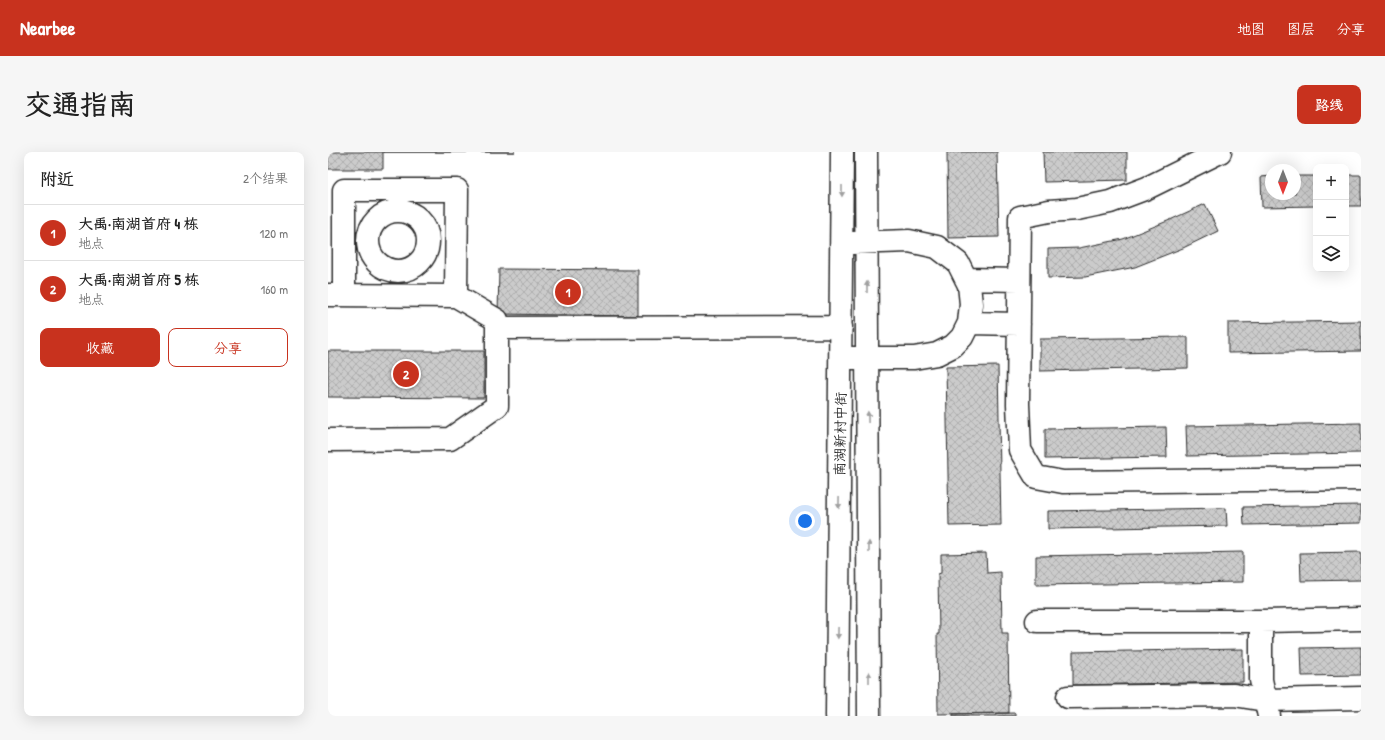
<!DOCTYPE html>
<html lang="zh">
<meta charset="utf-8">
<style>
:root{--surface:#fff;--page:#f6f6f6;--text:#222;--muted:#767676;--line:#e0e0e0;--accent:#c8321e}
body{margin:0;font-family:"Patrick Hand","LXGW WenKai TC",sans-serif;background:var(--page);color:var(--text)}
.controls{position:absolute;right:12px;top:12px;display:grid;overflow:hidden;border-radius:8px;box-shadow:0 4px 16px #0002}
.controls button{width:36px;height:36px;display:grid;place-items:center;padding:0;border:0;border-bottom:1px solid var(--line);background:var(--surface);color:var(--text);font:20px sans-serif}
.compass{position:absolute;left:937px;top:12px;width:36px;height:36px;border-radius:50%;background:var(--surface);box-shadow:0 4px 16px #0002;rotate:180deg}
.you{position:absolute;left:477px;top:369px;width:14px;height:14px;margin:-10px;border:3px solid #fff;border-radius:50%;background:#1a73e8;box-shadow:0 0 0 6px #1a73e833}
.badge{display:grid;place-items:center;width:26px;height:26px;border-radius:50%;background:var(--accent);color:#fff;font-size:13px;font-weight:700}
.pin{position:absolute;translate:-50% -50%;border:2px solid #fff;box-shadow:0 1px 4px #0006}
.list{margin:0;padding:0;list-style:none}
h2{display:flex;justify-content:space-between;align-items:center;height:52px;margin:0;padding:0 16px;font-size:17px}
h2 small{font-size:13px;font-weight:400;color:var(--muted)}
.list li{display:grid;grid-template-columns:26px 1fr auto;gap:12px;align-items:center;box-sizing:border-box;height:56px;padding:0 16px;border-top:1px solid var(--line)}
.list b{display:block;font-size:15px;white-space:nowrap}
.list p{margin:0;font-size:13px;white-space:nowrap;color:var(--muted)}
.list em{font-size:13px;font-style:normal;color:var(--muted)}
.actions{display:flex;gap:8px;padding:12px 16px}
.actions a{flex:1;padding:9px 0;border:1px solid var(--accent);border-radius:8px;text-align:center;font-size:14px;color:var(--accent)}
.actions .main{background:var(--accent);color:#fff}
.icon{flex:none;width:22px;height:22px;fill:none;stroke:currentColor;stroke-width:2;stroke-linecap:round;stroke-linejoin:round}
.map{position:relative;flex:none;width:1033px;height:564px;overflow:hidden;border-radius:8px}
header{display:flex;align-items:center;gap:24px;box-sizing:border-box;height:56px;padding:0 20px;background:var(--accent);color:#fff}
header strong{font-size:19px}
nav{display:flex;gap:22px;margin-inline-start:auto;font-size:14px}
.intro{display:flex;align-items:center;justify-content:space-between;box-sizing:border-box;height:96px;padding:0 24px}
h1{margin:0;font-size:28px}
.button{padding:10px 18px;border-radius:8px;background:var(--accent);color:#fff;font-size:14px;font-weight:700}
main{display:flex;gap:24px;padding:0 24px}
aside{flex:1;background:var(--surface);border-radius:8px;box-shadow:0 4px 16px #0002}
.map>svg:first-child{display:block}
</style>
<header>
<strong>Nearbee</strong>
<nav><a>地图</a><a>图层</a><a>分享</a></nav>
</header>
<div class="intro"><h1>交通指南</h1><a class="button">路线</a></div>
<main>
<aside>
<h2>附近<small>2个结果</small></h2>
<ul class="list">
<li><span class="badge">1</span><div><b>大禹·南湖首府 4 栋</b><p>地点</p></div><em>120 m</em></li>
<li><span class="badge">2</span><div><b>大禹·南湖首府 5 栋</b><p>地点</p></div><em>160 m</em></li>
</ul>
<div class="actions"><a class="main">收藏</a><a>分享</a></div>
</aside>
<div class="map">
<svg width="1033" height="564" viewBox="0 0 1033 564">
<defs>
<pattern id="building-cross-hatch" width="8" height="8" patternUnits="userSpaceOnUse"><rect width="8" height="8" fill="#cbcbcb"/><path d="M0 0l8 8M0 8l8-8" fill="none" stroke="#aeaeae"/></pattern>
</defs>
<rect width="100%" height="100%" fill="#fff"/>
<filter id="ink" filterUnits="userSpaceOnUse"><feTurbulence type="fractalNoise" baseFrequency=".025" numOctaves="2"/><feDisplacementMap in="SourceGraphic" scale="8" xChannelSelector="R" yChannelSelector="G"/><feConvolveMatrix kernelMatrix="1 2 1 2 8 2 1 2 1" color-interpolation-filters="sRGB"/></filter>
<g filter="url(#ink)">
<!-- building -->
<path fill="url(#building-cross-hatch)" stroke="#2b2b2b" d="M0,0H187H55V17H0Z
M619,0H669L671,85L620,86Z
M715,0H799V28L716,30Z
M1018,23H1033V54H1018Z
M943,24V42H967V24H988V54L934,55L933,25Z
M877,52L890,79L855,96L807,115L757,125L720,126V97L751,96L795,87L842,68Z
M171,117L310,118V164L170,162Z
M1033,169V199L900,201V171Z
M860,185V216L712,219V187Z
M0,199H156V246L0,245Z
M670,214L673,373L621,374L618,215Z
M1033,271V301L859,304L858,274Z
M838,275L839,305L717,307V277Z
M1033,353V371L916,373L915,355Z
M898,356L899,374L720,377V359Z
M915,400V430L708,433V404Z
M1033,400V428L973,429L972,401Z
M658,401L659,421L673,420L674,481H680L681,561L610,562L609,482H611L610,422L613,421V402Z
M1033,495V523L974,524L973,496Z
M915,497V530L745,533V500Z
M687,561V564H625V562Z"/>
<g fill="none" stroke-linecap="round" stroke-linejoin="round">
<!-- minor casing -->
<g stroke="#2b2b2b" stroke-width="25">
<path id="minor" d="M538,0L541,564
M892,0L819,36L782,50L749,57L721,59L692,65L690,252L692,298L708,325L735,330L1033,327
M40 89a30 30 0 1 1 60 0a30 30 0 1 1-60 0Z
M638,127L691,128
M0,143L128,144L169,168V254L122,287L0,288
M16,143V38H129L128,144
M641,171L691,172
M169,176L513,175
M524,206H586L609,202L625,194L634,185L641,171L643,152L641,133L630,111L609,95L581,89L525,91
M709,469H933L1033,467
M933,469V528L941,564
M740,545L906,543L937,548L1033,546
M509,564L514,0"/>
</g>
<!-- minor -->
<use href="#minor" stroke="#fff" stroke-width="22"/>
</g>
<!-- one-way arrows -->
<defs><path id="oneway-solid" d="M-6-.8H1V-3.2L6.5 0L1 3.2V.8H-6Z"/></defs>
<g fill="#a0a0a0">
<use href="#oneway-solid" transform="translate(514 39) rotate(90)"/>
<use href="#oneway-solid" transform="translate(539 135) rotate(-90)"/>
<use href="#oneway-solid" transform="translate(540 265) rotate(-91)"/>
<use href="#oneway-solid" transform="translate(511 351) rotate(91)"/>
<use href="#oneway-solid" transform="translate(541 395) rotate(-90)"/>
<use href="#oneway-solid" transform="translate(510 481) rotate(91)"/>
<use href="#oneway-solid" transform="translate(541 525) rotate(-90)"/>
</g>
</g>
<g text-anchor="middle" stroke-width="3" stroke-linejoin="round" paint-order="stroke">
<!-- street labels -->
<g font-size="14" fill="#2b2b2b" stroke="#fff">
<text transform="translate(512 282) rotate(-89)" y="5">南湖新村中街</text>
</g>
</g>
</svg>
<div class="controls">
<button>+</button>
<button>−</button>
<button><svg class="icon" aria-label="layers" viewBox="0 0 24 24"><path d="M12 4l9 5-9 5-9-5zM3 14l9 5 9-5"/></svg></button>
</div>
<svg class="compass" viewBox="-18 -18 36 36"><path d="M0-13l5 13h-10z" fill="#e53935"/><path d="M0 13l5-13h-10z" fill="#767676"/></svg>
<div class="you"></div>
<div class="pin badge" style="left:240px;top:140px">1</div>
<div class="pin badge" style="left:78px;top:222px">2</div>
</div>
</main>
